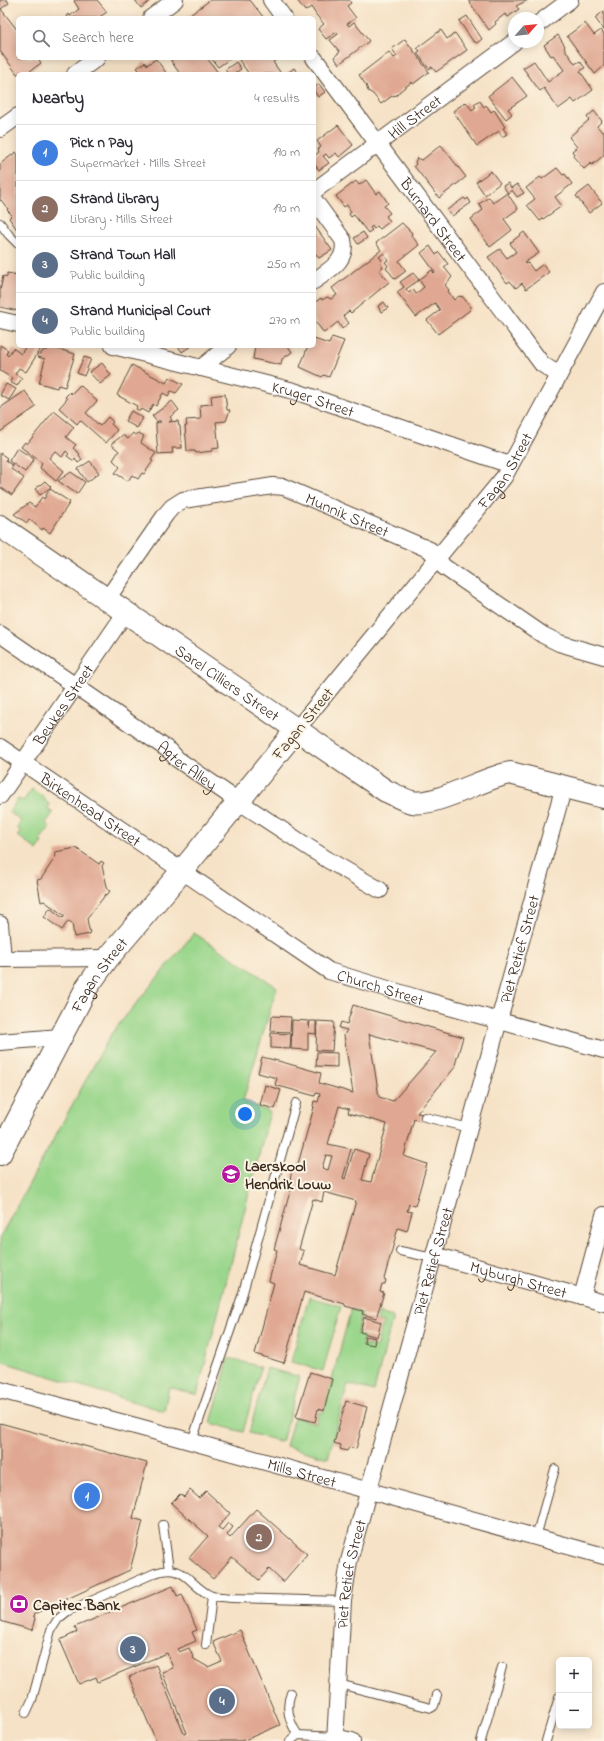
<!DOCTYPE html>
<meta charset="utf-8">
<style>
:root{--surface:#fff;--page:#f2f2f3;--text:#2b2b33;--muted:#7c7c81;--line:#e1e1e2;--accent:#7c3aed}
body{margin:0;font-family:"Indie Flower",sans-serif;background:var(--page);color:var(--text)}
.controls{position:absolute;right:12px;bottom:12px;display:grid;overflow:hidden;border-radius:6px;box-shadow:0 2px 10px #0003}
.controls button{width:36px;height:36px;display:grid;place-items:center;padding:0;border:0;border-bottom:1px solid var(--line);background:var(--surface);color:var(--text);font:20px sans-serif}
.compass{position:absolute;left:508px;top:12px;width:36px;height:36px;border-radius:50%;background:var(--surface);box-shadow:0 2px 10px #0003;rotate:63deg}
.you{position:absolute;left:245px;top:1114px;width:14px;height:14px;margin:-10px;border:3px solid #fff;border-radius:50%;background:#1a73e8;box-shadow:0 0 0 6px #1a73e833}
.badge{display:grid;place-items:center;width:26px;height:26px;border-radius:50%;background:var(--accent);color:#fff;font-size:13px;font-weight:700}
.pin{position:absolute;translate:-50% -50%;border:2px solid #fff;box-shadow:0 1px 4px #0006}
.list{margin:0;padding:0;list-style:none}
h2{display:flex;justify-content:space-between;align-items:center;height:52px;margin:0;padding:0 16px;font-size:17px}
h2 small{font-size:13px;font-weight:400;color:var(--muted)}
.list li{display:grid;grid-template-columns:26px 1fr auto;gap:12px;align-items:center;box-sizing:border-box;height:56px;padding:0 16px;border-top:1px solid var(--line)}
.list b{display:block;font-size:15px;white-space:nowrap}
.list p{margin:0;font-size:13px;white-space:nowrap;color:var(--muted)}
.list em{font-size:13px;font-style:normal;color:var(--muted)}
.icon{flex:none;width:22px;height:22px;fill:none;stroke:currentColor;stroke-width:2;stroke-linecap:round;stroke-linejoin:round}
.map{position:relative;flex:none;width:604px;height:1741px;overflow:hidden}
.search{position:absolute;background:var(--surface);box-shadow:0 2px 10px #0003;left:16px;top:16px;width:300px;height:44px;display:flex;align-items:center;gap:10px;box-sizing:border-box;padding:0 14px;border-radius:6px;color:var(--muted);font-size:15px}
.panel{position:absolute;background:var(--surface);box-shadow:0 2px 10px #0003;left:16px;top:72px;width:300px;height:276px;border-radius:6px}
.map>svg:first-child{display:block}
</style>
<div class="map">
<svg width="604" height="1741" viewBox="0 0 604 1741">
<rect width="100%" height="100%" fill="#fcf5e5"/>
<filter id="ink" filterUnits="userSpaceOnUse"><feTurbulence type="fractalNoise" baseFrequency=".025" numOctaves="2"/><feDisplacementMap in="SourceGraphic" scale="8" xChannelSelector="R" yChannelSelector="G"/><feConvolveMatrix kernelMatrix="1 2 1 2 8 2 1 2 1" color-interpolation-filters="sRGB"/></filter>
<filter id="wash" filterUnits="userSpaceOnUse"><feTurbulence type="fractalNoise" baseFrequency=".012" numOctaves="4" result="noise"/><feDisplacementMap in="SourceGraphic" scale="16" xChannelSelector="R" yChannelSelector="G"/><feGaussianBlur stdDeviation="0.9" result="paint"/><feColorMatrix in="noise" values="0 0 0 0 0 0 0 0 0 0 0 0 0 0 0 0 0 1.4 0 .05"/><feComposite in="paint" operator="in"/></filter>
<g filter="url(#wash)">
<rect width="100%" height="100%" fill="#f6e2c6"/>
<!-- green -->
<path fill="#9ad68b" stroke="#6a8054" d="M32,789L46,799L45,801L50,805L47,809L53,813L46,823L50,827L40,840L42,842L37,850L18,836L21,832L17,828L21,821L9,812L18,799L23,801Z
M194,933L277,987L243,1101L270,1112L197,1395L169,1387L164,1411L0,1361V1237L111,1034Z
M309,1297L341,1306L323,1371L291,1362Z
M351,1309L362,1313L357,1334L364,1336L362,1344L376,1347L383,1322L377,1321L379,1313L393,1317L374,1391L348,1384L328,1458L286,1446L294,1417L316,1423L319,1412L323,1413Z
M229,1358L261,1367L243,1432L211,1423Z
M267,1368L300,1377L282,1442L249,1433Z"/>
<g id="blocks">
<!-- building -->
<path fill="#e0a892" fill-rule="evenodd" d="M0,0H7L9,3L1,9L18,31V58H38L41,63L26,74H17L0,51Z
M75,0H97L107,12L98,18H68L67,16L69,14L70,16L79,9L74,1Z
M135,0H151L141,8Z
M210,0H250L264,18H186Z
M297,0H349L351,3L347,6L356,18L347,24L349,26L354,22L369,41L339,64L334,57L340,52L330,40L338,34L337,32L326,39L318,29L324,24L317,16L311,7L305,11Z
M468,0H528L516,6L519,9L508,17L505,14L495,22L496,24L489,30Z
M604,11V30L595,18Z
M467,16L482,39L477,43L473,41L459,21Z
M585,23L594,35L601,30L604,34V66L595,74L567,36Z
M441,30L447,39L455,33L467,50L436,72L432,67L429,69L417,53L420,51L417,48Z
M558,35L565,46L564,48L575,64L580,61L585,68L580,71L593,90L575,103L572,99L558,109L544,88L540,91L523,68L534,61L548,82L564,70L553,55L551,56L544,45Z
M405,39L429,72L413,84L412,82L400,91L397,95L392,96L381,104L373,94L368,91L366,85L359,75L389,52L394,58L397,56L392,49Z
M173,58H207L219,74H180L171,61Z
M211,58H231L218,67Z
M242,58H274L276,60L273,62L280,72L277,74H249L239,60Z
M156,59L167,74H136L140,71L137,68L145,62L147,65Z
M236,62L241,69L234,74H229L225,70Z
M294,68L299,74H286Z
M512,77L527,96L508,109L512,114L506,119L488,96Z
M319,84L325,92L318,97L314,91V88Z
M480,101L484,107L486,105L491,112L494,110L505,127L503,128L507,134L502,137L499,131L477,146L453,111L466,102L472,110L476,107L474,105Z
M594,111L602,121L597,126L602,132L604,131V155L592,165L591,163L584,169L573,156L574,154L572,151L577,147L569,137L589,120L587,117Z
M338,125L353,145L339,157L336,153L329,158L326,154L323,156L329,163L319,170L314,164V156L319,152L318,149L321,147L317,141Z
M441,145L466,177L439,198L414,166L416,164L415,162L417,158L422,160Z
M16,152L18,155V231L9,218L12,215L7,210L8,209L1,200L0,201V164Z
M557,168L563,175L565,174L572,184L555,197L562,206L540,221L527,205L535,199L526,188L540,177L542,179Z
M491,171L500,183L485,195L476,182Z
M366,180L376,194L380,191L388,203L384,206L390,213L386,216L390,221L380,229L377,226L374,229L372,226L370,228L372,230L368,233L354,215L351,217L349,214L351,212L347,205L344,207L336,196L356,181L359,185Z
M508,183L511,188L517,184L524,193L517,197L512,190L508,193L503,186Z
M589,186L602,203L589,213L576,196Z
M507,193L518,209L504,219L512,230L490,247L471,219L483,210L479,204L489,197L493,203Z
M464,198L466,200L468,198L471,203L452,216L447,210Z
M402,223L412,233L411,235L419,245L399,261L406,271L395,279L386,268L388,266L385,262L388,260L384,253L379,257L382,260L380,262L383,267L379,270L389,282L351,313L349,311L343,316L349,323L342,329L338,322L324,333L314,320V303L321,298L322,300L327,297L331,299L337,295L332,288L381,250L376,243Z
M314,225L332,250L319,258L315,253L314,254Z
M363,232L367,238L358,244L354,238Z
M524,232L539,253L524,263L525,264L528,263L534,271L543,264L549,272L526,289L522,283L516,288L510,281L507,283L488,257L500,249L507,258L516,252L510,243Z
M430,246L436,255L439,252L448,264L444,267L452,277L445,285L449,290L448,291L454,300L459,296L461,297L462,296L471,307L470,310L438,334L427,320L440,310L435,303L416,317L397,292L404,287L400,282L413,273L419,280L406,289L409,293L413,289L416,294L424,287L419,280L432,270L434,273L435,272L421,253Z
M7,273L18,275V311L0,307V291L3,276L7,277Z
M384,302L388,308L381,312L378,306Z
M332,337L344,341L329,377L324,375L322,377L300,367L308,346H314V339L329,344Z
M0,345L8,350L6,354L8,356L13,348L21,354L26,346H38L41,348L26,372L19,368L15,374L22,378L17,386L10,382L12,378L0,371Z
M48,346L75,354L65,387L58,385L57,388L39,383L45,359L38,357L44,350H47Z
M178,346H191L182,352Z
M255,346H288L292,352L282,359L281,365L253,359Z
M84,357L91,359L84,376L77,373Z
M102,363L111,375L100,384L89,372Z
M132,365L166,383L169,377L183,384L176,393L171,391L168,396L163,393L156,406L153,404L148,413L141,409L140,411L136,409L137,406L117,395Z
M6,384L16,389L9,400L0,395Z
M80,385L97,401L86,413L100,426L108,417L113,422L111,424L117,430L106,443L80,420L77,424L59,408L67,399L65,397L70,392L71,394Z
M25,391L36,407L0,432V408Z
M225,394L227,410H230L226,421L216,422L219,448L212,449V451L196,453L195,451H187L185,426H187L186,420L201,419L200,405L212,404L211,396Z
M172,401L179,410L170,417L172,420L169,422L178,421L179,426H180L182,448H172L173,453L158,454L156,428V423L161,422L159,420L157,422L152,416Z
M54,411L74,427L66,437L76,445L73,448L80,454L79,455L82,460L78,463L75,459L74,461L67,456L69,454L66,451L62,457L55,451L49,458L64,471L56,481L40,468L42,463L21,447L25,442L27,444Z
M131,411L143,418L137,428L125,421Z
M133,433L135,435L139,433L144,436L141,443L156,453L151,460L153,461L144,474L142,473L138,479L132,475L128,481L115,473L120,467L113,460L119,451L111,444L123,435L128,439Z
M17,448L34,459L25,472L9,461Z
M0,453L7,458L6,461L13,466L11,469L24,478L12,495L0,487Z
M90,461L99,473L87,482L78,469Z
M71,472L85,482L77,494L58,481Z
M45,481L51,487L40,495L35,489Z
M50,489L70,502L50,533L43,528L42,530L29,519L27,523L14,514L29,503L35,507L42,497L44,499Z
M76,848L99,864L101,861L104,863L102,866L108,890L110,891L107,895L106,894L87,919L90,934L74,937L72,923L68,921L62,930L44,917L50,908L63,918L65,916L44,901L41,902L37,880L41,879L56,856L55,852Z
M353,1005L463,1037L455,1065L456,1066L417,1113L423,1114L421,1121L414,1119L404,1156L427,1164L415,1206L409,1204L407,1211L412,1212L407,1231L398,1228L384,1279L386,1280L385,1284H382L380,1292L384,1293L376,1318L362,1314L363,1311L345,1306V1304L304,1292L284,1363L255,1354L274,1283L269,1281L277,1250L274,1249L293,1181L290,1180L292,1170L296,1171L314,1107L315,1108L313,1106L314,1101L318,1102L320,1094L316,1093L315,1096L275,1085L277,1078L258,1073L262,1057L282,1062L321,1073L319,1083L353,1093L344,1035L347,1030L339,1028L341,1022L347,1024ZM369,1034L436,1052L393,1101L379,1097ZM339,1106L349,1109L348,1113L387,1124L371,1182L362,1180L369,1154L354,1149L345,1179L343,1178L351,1149L328,1144ZM326,1155L332,1156L328,1170L322,1168ZM324,1192L356,1201L335,1275L300,1265L304,1251L299,1249L313,1199L322,1202Z
M272,1016L291,1017L290,1032L271,1031Z
M292,1020L309,1021V1028L310,1021H316V1034L308,1033V1050L291,1049Z
M317,1021L334,1022L332,1051L316,1050Z
M271,1033L291,1034L290,1049L271,1048Z
M317,1052L337,1053V1067L316,1066Z
M265,1085L281,1090L275,1109L260,1105Z
M364,1317L381,1322L377,1337L360,1332Z
M365,1336L375,1338L374,1345L364,1343Z
M310,1372L332,1379L324,1411L318,1409L315,1422L296,1417Z
M346,1401L367,1407L356,1449L349,1447L347,1451L340,1449L341,1445L334,1443Z
M0,1423L147,1463L133,1518L143,1521L130,1570L34,1614L33,1617L35,1618L32,1630L0,1621Z
M190,1490L199,1498L206,1491L230,1513L218,1527L222,1530L228,1523L233,1527L227,1535L230,1538L256,1509L307,1554L283,1582L269,1569L259,1580L232,1557L213,1579L189,1558L208,1536L171,1503L180,1494L184,1497Z
M173,1586L177,1596L182,1594L197,1630L192,1632L196,1641L177,1649L179,1652L189,1648L194,1659L208,1667L222,1661L213,1642L240,1630L280,1725L242,1741H156L129,1677L156,1665L184,1734L187,1733L162,1672L173,1668L167,1653L98,1682L96,1677L79,1684L60,1640L77,1632L75,1627Z"/>
</g>
</g>
<g filter="url(#ink)">
<use href="#blocks" fill-opacity="0" stroke="#574637" stroke-width="1"/>
<g fill="none" stroke-linecap="round" stroke-linejoin="round">
<!-- lane casing -->
<g stroke="#574637" stroke-width="10">
<path id="lane" d="M0,223L9,235L18,244
M425,1117L469,1128
M400,1251L433,1258
M192,1441L242,1296L296,1103
M163,1525L169,1570
M536,1537L555,1469
M206,1645L212,1596
M339,1684L431,1708L434,1706L437,1695
M291,1693C285,1708 289,1722 298,1735L335,1737
M26,1713L32,1700L51,1630L58,1619L68,1611L155,1573C187,1562 189,1587 212,1596C217,1597 225,1597 231,1598L343,1601
M290,1741L298,1735
M481,1741L502,1667
M546,1741L559,1697"/>
</g>
<!-- street casing -->
<g stroke="#574637" stroke-width="18">
<g id="street">
<path d="M271,0L284,18"/>
<path d="M151,18L175,0"/>
<path d="M538,24L570,0"/>
<path id="s1" d="M314,58L542,364L559,375"/>
<path d="M75,74L97,58"/>
<path d="M0,129L18,116"/>
<path id="s2" d="M314,191L514,42"/>
<path d="M314,200L343,240C348,261 329,270 314,281"/>
<path d="M0,320L18,324"/>
<path id="s3" d="M113,346L294,391L510,465"/>
<path d="M201,368L228,346"/>
<path id="s4" d="M107,599L166,514L172,507L183,500L273,486L284,487L430,550L444,567L543,635L559,643L604,656"/>
<path id="s5" d="M0,634L170,751L177,759L238,801L328,860L380,890"/>
<path id="s6" d="M297,729L504,477L604,292"/>
<path id="s7" d="M0,747L329,971L424,1000L604,1050"/>
<path id="s8" d="M0,796L126,612"/>
<path d="M0,924L3,959"/>
<path d="M0,959L108,958"/>
<path d="M0,1042L60,1037"/>
<path id="s9" d="M434,1255L604,1303"/>
<path d="M582,1297L604,1215"/>
<path id="s10" d="M0,1390L139,1427L604,1556"/>
<path d="M335,1737L352,1741"/>
<path id="s11" d="M335,1741L343,1601L349,1561L564,786"/>
</g>
</g>
<!-- secondary casing -->
<g stroke="#574637" stroke-width="24">
<g id="secondary">
<path id="s12" d="M0,526L386,791C394,794 403,800 412,802C435,807 485,777 510,773L604,797"/>
<path id="s13" d="M0,1154L87,987L108,958L182,871L297,729"/>
</g>
</g>
<!-- lane -->
<use href="#lane" stroke="#fff" stroke-width="8"/>
<!-- street -->
<use href="#street" stroke="#fff" stroke-width="16"/>
<!-- secondary -->
<use href="#secondary" stroke="#fff" stroke-width="22"/>
</g>
</g>
<!-- icons -->
<defs>
<g id="school-disc" transform="scale(1)"><circle r="9.5" fill="#b5179e" stroke="#fcf5e5"/><path d="M0-5L7-2L0 1L-7-2ZM-4 1L0 2.5L4 1V4Q0 6-4 4Z" fill="#fff"/></g>
<g id="bank-disc" transform="scale(1)"><circle r="9.5" fill="#b5179e" stroke="#fcf5e5"/><path d="M-6-4H6V4H-6ZM0-2.3a2.3 2.3 0 1 0 0 4.6a2.3 2.3 0 1 0 0-4.6Z" fill="#fff"/></g>
</defs>
<g fill-rule="evenodd">
<use href="#school-disc" x="231" y="1174"/>
<use href="#bank-disc" x="19" y="1604"/>
</g>
<g text-anchor="middle" stroke-width="4" stroke-linejoin="round" paint-order="stroke">
<!-- street labels -->
<g font-size="16" fill="#3b2a1e" stroke="#fcf5e5">
<text dy="6" stroke="none"><textPath href="#s2" startOffset="125">Hill Street</textPath></text>
<text dy="6" stroke="none"><textPath href="#s1" startOffset="201">Burnard Street</textPath></text>
<text dy="6" stroke="none"><textPath href="#s3" startOffset="207">Kruger Street</textPath></text>
<text dy="6" stroke="none"><textPath href="#s6" startOffset="332">Fagan Street</textPath></text>
<text dy="6" stroke="none"><textPath href="#s4" startOffset="297">Munnik Street</textPath></text>
<text dy="6" stroke="none"><textPath href="#s12" startOffset="276">Sarel Cilliers Street</textPath></text>
<text dy="6" stroke="none"><textPath href="#s8" startOffset="111">Beukes Street</textPath></text>
<text transform="translate(302 723) rotate(-51)" y="6">Fagan Street</text>
<text dy="6" stroke="none"><textPath href="#s5" startOffset="229">Agter Alley</textPath></text>
<text dy="6" stroke="none"><textPath href="#s7" startOffset="110">Birkenhead Street</textPath></text>
<text dy="6" stroke="none"><textPath href="#s11" startOffset="816">Piet Retief Street</textPath></text>
<text dy="6" stroke="none"><textPath href="#s13" startOffset="205">Fagan Street</textPath></text>
<text dy="6" stroke="none"><textPath href="#s7" startOffset="452">Church Street</textPath></text>
<text dy="6" stroke="none"><textPath href="#s11" startOffset="492">Piet Retief Street</textPath></text>
<text dy="6" stroke="none"><textPath href="#s9" startOffset="88">Myburgh Street</textPath></text>
<text dy="6" stroke="none"><textPath href="#s10" startOffset="313">Mills Street</textPath></text>
<text dy="6" stroke="none"><textPath href="#s11" startOffset="168">Piet Retief Street</textPath></text>
</g>
<!-- poi labels -->
<g font-size="16" font-weight="bold" fill="#3b2a1e" stroke="#fcf5e5" text-anchor="start">
<text x="245" y="1171">Laerskool<tspan x="245" dy="18">Hendrik Louw</tspan></text>
<text x="33" y="1610">Capitec Bank</text>
</g>
</g>
</svg>
<div class="controls">
<button>+</button>
<button>−</button>
</div>
<svg class="compass" viewBox="-18 -18 36 36"><path d="M0-13l5 13h-10z" fill="#e53935"/><path d="M0 13l5-13h-10z" fill="#7c7c81"/></svg>
<div class="you"></div>
<div class="pin badge" style="left:87px;top:1496px;background:#3f7fe0">1</div>
<div class="pin badge" style="left:259px;top:1537px;background:#8d6e63">2</div>
<div class="pin badge" style="left:133px;top:1649px;background:#5c6f8a">3</div>
<div class="pin badge" style="left:222px;top:1701px;background:#5c6f8a">4</div>
<div class="search"><svg class="icon" aria-label="search" viewBox="0 0 24 24"><circle cx="10" cy="10" r="6"/><path d="M15 15l6 6"/></svg>Search here</div>
<section class="panel">
<h2>Nearby<small>4 results</small></h2>
<ul class="list">
<li><span class="badge" style="background:#3f7fe0">1</span><div><b>Pick n Pay</b><p>Supermarket · Mills Street</p></div><em>190 m</em></li>
<li><span class="badge" style="background:#8d6e63">2</span><div><b>Strand Library</b><p>Library · Mills Street</p></div><em>190 m</em></li>
<li><span class="badge" style="background:#5c6f8a">3</span><div><b>Strand Town Hall</b><p>Public building</p></div><em>250 m</em></li>
<li><span class="badge" style="background:#5c6f8a">4</span><div><b>Strand Municipal Court</b><p>Public building</p></div><em>270 m</em></li>
</ul>
</section>
</div>
